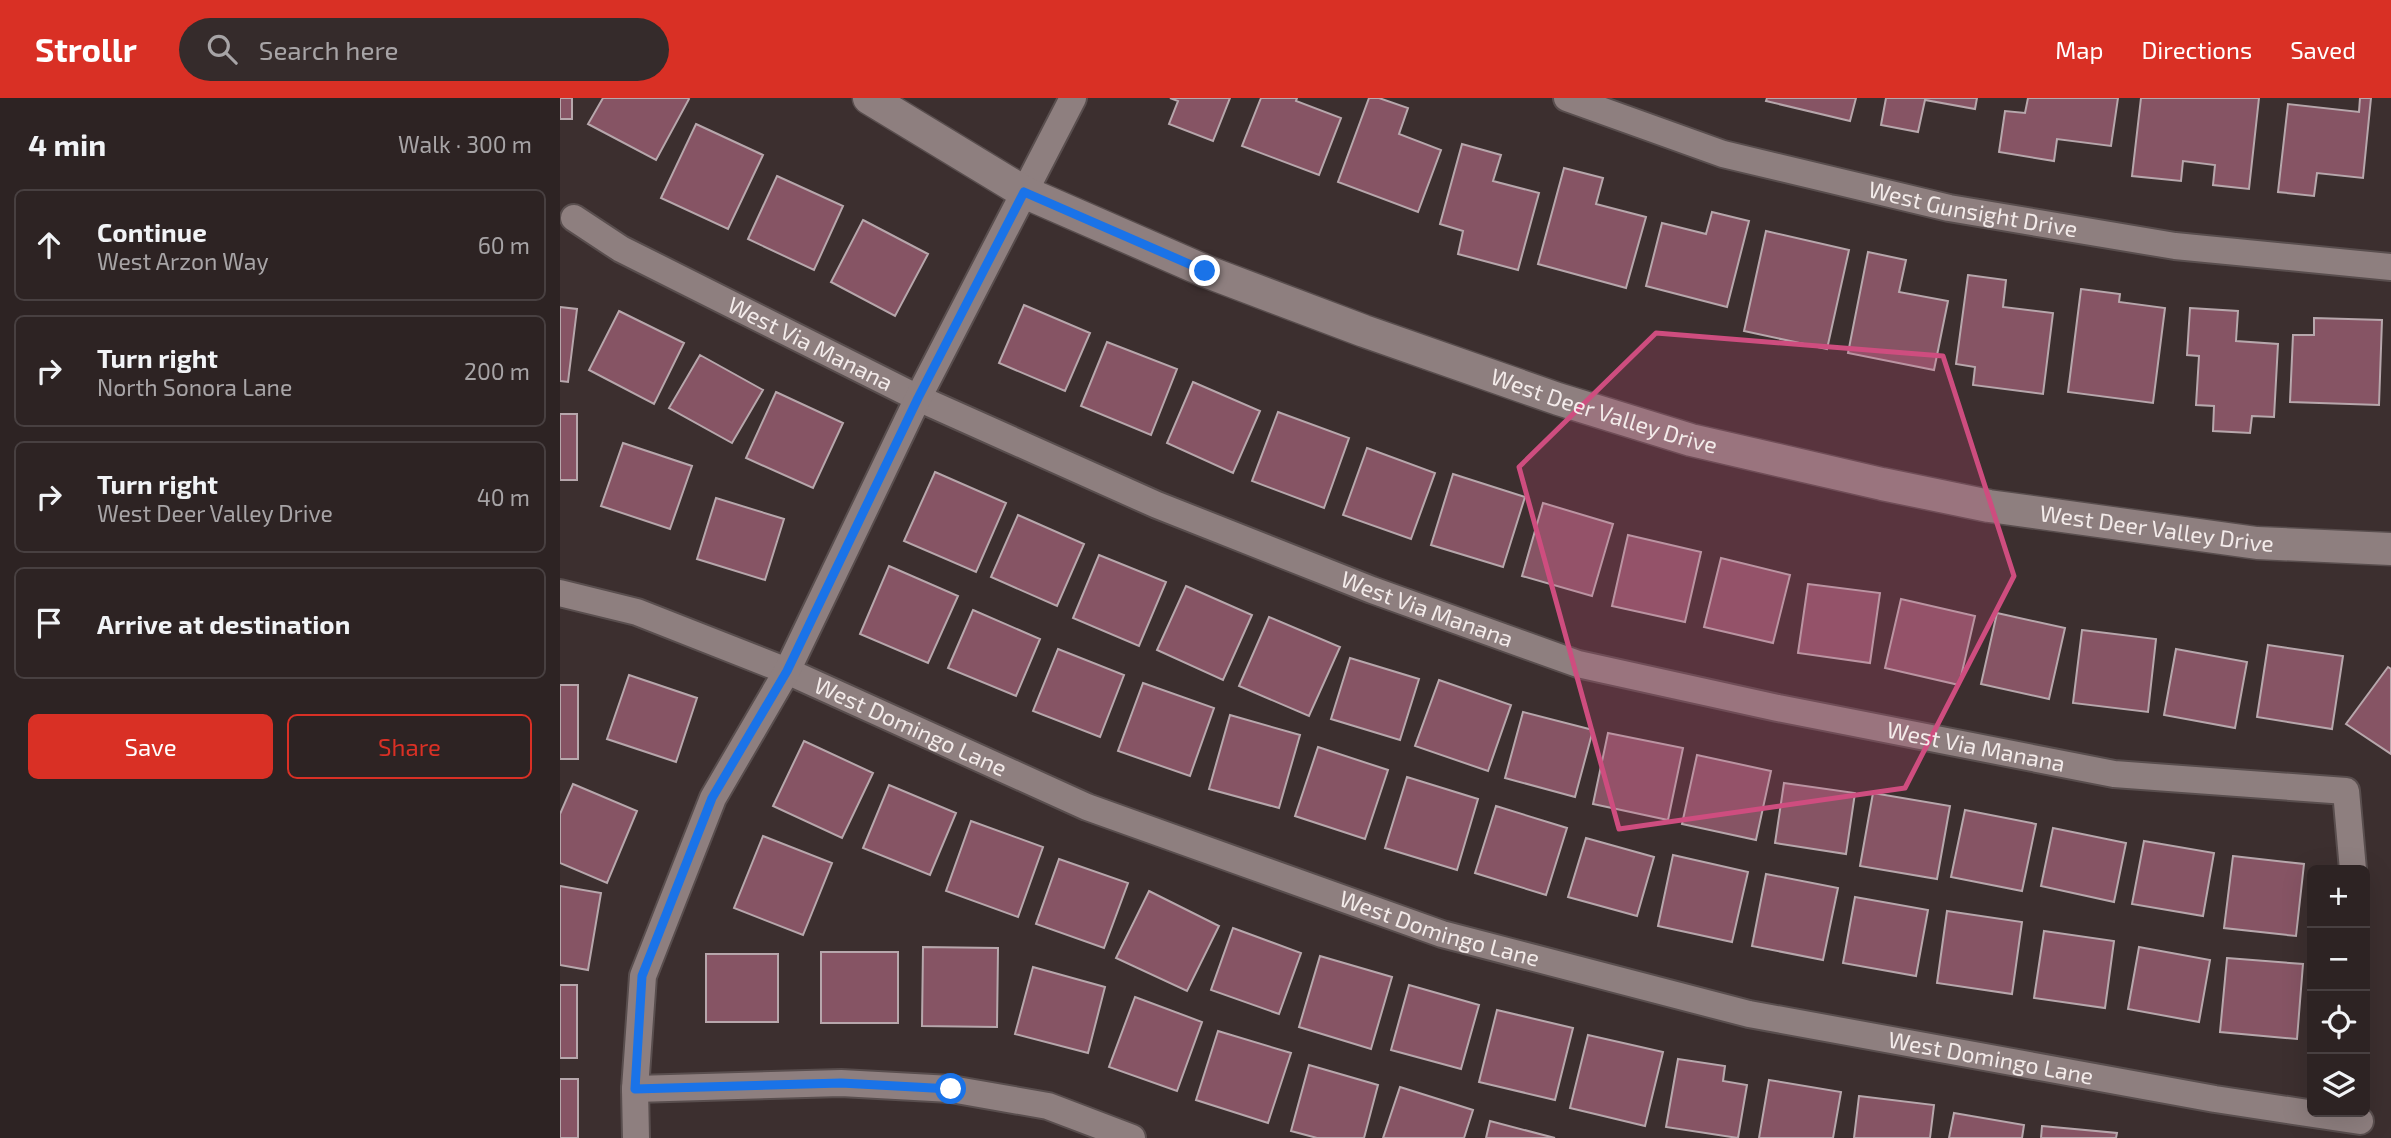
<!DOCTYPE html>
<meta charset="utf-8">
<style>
:root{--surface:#2d2323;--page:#352b2b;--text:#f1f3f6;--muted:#a7a4a6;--line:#484041;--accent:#d93025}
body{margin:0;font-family:"Exo 2",sans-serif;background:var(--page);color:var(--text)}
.controls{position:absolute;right:21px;bottom:21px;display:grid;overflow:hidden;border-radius:10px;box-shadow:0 7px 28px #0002}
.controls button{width:63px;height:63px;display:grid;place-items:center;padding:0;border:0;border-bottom:2px solid var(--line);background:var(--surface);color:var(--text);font:35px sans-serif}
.stop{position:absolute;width:21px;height:21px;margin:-16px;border:5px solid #1a73e8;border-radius:50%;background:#fff}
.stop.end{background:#1a73e8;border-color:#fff;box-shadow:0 2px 7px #0008}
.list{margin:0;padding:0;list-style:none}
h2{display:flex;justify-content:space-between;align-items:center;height:91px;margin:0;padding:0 28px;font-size:30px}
h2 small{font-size:23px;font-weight:400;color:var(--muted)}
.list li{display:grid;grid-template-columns:46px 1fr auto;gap:21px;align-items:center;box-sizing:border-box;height:112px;margin:0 14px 14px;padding:0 14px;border:2px solid var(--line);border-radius:10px}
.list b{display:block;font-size:26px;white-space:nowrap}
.list p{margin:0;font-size:23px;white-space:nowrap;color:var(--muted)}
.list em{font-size:23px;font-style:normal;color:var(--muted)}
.actions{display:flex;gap:14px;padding:21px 28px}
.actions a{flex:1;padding:16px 0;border:2px solid var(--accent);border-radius:10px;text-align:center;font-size:24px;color:var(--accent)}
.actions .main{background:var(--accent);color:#fff}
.icon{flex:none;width:38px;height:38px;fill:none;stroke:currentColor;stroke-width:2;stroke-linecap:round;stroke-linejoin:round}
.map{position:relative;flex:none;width:1831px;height:1040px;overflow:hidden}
header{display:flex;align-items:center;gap:42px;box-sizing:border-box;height:98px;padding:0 35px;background:var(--accent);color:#fff}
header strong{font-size:33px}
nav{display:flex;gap:38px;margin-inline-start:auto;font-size:24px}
.search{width:490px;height:63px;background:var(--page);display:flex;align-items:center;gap:18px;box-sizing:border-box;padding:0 24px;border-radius:38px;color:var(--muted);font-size:26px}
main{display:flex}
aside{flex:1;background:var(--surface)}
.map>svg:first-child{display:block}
</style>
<header>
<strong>Strollr</strong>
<div class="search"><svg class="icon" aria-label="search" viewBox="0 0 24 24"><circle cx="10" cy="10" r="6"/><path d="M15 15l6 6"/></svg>Search here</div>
<nav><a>Map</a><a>Directions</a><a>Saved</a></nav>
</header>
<main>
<aside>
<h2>4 min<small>Walk · 300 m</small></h2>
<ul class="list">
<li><svg class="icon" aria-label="ahead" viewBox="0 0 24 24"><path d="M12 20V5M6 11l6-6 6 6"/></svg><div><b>Continue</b><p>West Arzon Way</p></div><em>60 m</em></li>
<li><svg class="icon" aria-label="right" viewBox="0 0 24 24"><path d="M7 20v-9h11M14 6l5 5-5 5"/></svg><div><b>Turn right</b><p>North Sonora Lane</p></div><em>200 m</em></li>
<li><svg class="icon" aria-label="right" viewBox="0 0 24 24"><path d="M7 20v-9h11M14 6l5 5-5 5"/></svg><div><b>Turn right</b><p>West Deer Valley Drive</p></div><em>40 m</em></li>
<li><svg class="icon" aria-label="arrive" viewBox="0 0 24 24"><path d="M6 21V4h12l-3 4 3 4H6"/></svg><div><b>Arrive at destination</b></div></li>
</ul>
<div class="actions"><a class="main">Save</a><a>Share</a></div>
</aside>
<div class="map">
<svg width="1831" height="1040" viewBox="0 0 1831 1040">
<rect width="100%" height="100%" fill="#3c2f2f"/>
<!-- building -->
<path fill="#865464" stroke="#b7a7ac" stroke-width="2" d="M0,0H12V21H0Z
M43,0H128L129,1L96,62L28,26Z
M610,0H670L653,43L609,26L618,3Z
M701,0H737L736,3L781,20L759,77L682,48Z
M809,0H819L848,10L839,36L881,52L858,114L778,84Z
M1207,0H1296L1290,23L1206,3Z
M1326,0H1417L1415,11L1365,2L1358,34L1321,27Z
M1468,0H1558L1551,48L1497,41L1494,63L1439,54L1445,13L1465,15Z
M1581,0H1699L1689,91L1653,87L1655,67L1623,63L1621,83L1572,78Z
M1800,0H1811L1803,80L1757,75L1754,98L1718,94L1728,6L1799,14Z
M136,26L203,57L168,131L101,100Z
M902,46L941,57L933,83L979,95L958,172L898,156L903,133L880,126Z
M1004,70L1043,80L1036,106L1086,119L1066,190L978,166Z
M217,78L283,108L254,172L188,141Z
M1152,114L1189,123L1167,209L1086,188L1102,125L1146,136Z
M303,122L368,156L335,218L271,184Z
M1206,133L1289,152L1267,251L1184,233Z
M1308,154L1346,162L1339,194L1388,203L1374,272L1288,255Z
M1408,177L1446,182L1443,209L1493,215L1483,296L1413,287L1415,269L1396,266Z
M1521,191L1560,196L1559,204L1605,210L1593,305L1508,294Z
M464,207L530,235L505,293L439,265Z
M0,209L17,211L8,284L0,283Z
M1630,210L1678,213L1676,243L1718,246L1714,319L1692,318L1690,335L1653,333L1654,308L1636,307L1639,258L1627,257Z
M59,213L124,245L94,306L29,272Z
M1754,220L1822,222L1819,307L1730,304L1733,237H1754Z
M547,244L617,271L591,337L521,308Z
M140,257L203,292L172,345L109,310Z
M633,284L700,313L673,375L607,345Z
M216,294L283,325L253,390L186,360Z
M718,314L789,340L764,410L692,383Z
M0,316H17V382H0Z
M63,345L132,368L110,431L41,408Z
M807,350L875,375L851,441L783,417Z
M375,374L446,405L416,474L344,443Z
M893,376L965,399L943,469L871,447Z
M156,400L224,421L205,482L137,461Z
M983,405L1053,426L1032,498L962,478Z
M458,417L524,446L497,508L431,479Z
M1068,437L1141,454L1125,524L1052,508Z
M539,457L606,484L579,548L513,520Z
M1161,460L1230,477L1213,545L1144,529Z
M329,468L398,498L368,565L300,536Z
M1248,486L1320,495L1310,565L1238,555Z
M626,488L692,517L663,582L597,552Z
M1341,501L1415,518L1399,587L1325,570Z
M413,512L480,541L456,598L388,570Z
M1437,515L1505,530L1489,601L1421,586Z
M709,519L780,549L749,618L679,588Z
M1522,532L1596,541L1588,614L1513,605Z
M1708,547L1783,558L1772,631L1697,619Z
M498,551L564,577L540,639L473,613Z
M1616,551L1687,564L1675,630L1604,617Z
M790,560L859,581L840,642L771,621Z
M1828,569L1831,571V656L1786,626Z
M69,577L137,600L116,664L47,641Z
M879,582L951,607L928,673L855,648Z
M583,585L654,610L630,678L558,653Z
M0,587H18V661H0Z
M963,614L1033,632L1015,699L945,680Z
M670,617L740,637L719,710L649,691Z
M1048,635L1123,650L1108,722L1033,706Z
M244,643L313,675L282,740L213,708Z
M758,649L828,672L805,741L735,718Z
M1137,657L1211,673L1196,742L1122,726Z
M847,679L918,701L897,772L825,750Z
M1224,685L1295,695L1286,756L1215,745Z
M13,686L77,713L47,785L0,765V716Z
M329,687L396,715L370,777L303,750Z
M1313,695L1390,708L1377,781L1300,768Z
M936,708L1007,730L986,797L915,775Z
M1405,712L1476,726L1462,793L1391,779Z
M411,723L483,749L458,819L386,793Z
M1493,730L1566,745L1554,804L1481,788Z
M203,738L272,765L243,837L174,810Z
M1026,740L1094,759L1077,818L1008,799Z
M1584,743L1654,755L1643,818L1572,806Z
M1113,757L1188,774L1172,844L1098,828Z
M1673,758L1744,766L1736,838L1664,830Z
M499,761L568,785L544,850L476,826Z
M1206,776L1278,790L1263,862L1192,848Z
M0,788L41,795L28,872L0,867Z
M589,793L659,828L627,893L556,860Z
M1295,799L1368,812L1356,878L1283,865Z
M1387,813L1462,824L1452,896L1377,885Z
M673,830L741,855L719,916L651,892Z
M1484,833L1554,843L1545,910L1474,900Z
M363,849L438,850L437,929L362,928Z
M1579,849L1650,862L1639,924L1568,911Z
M261,854H338V925H261Z
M146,856H218V924H146Z
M760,858L832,879L811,951L739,929Z
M1667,860L1743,866L1737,941L1660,934Z
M473,869L545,889L528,955L455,936Z
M0,887H17V960H0Z
M849,887L919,907L901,971L831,952Z
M575,899L642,924L617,993L549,969Z
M937,912L1013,930L995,1002L919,984Z
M658,933L731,955L708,1025L636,1002Z
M1028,937L1103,954L1085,1028L1010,1010Z
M1118,961L1165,968L1163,983L1187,987L1178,1040L1106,1029Z
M749,967L818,987L804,1040H757L731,1033Z
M0,981H18V1040H0Z
M1209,982L1281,994L1273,1040H1199Z
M840,989L913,1012L904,1040H823Z
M1299,998L1374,1007L1370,1040H1294Z
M1394,1015L1464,1027L1462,1040H1389Z
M930,1023L995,1040H926Z
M1482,1028L1557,1035L1556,1040H1481Z"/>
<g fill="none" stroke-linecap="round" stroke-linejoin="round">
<!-- minor casing -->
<g stroke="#594e4e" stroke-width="30">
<g id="minor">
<path id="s1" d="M1007,0L1163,56L1389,110L1615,148L1831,169"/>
<path id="s2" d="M14,120L61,151L358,300L597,407L812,492L1018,566L1218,610L1554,676L1786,693L1793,772"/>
<path id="s3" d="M0,495L77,514L227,573L527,709L882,836L1189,916L1655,1001L1800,1023"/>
<path d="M75,991L281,985L391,991L488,1008L572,1040"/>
<path d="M76,1040L75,991L83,878L153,700L227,573L358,300L513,0"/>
</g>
</g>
<!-- tertiary casing -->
<g stroke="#594e4e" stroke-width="35">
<g id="tertiary">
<path id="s4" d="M309,0L464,94L645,173L804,233L998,301L1131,342L1322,386L1429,408L1697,445L1831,451"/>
</g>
</g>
<!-- minor -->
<use href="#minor" stroke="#8e7f7f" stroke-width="26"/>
<!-- tertiary -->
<use href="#tertiary" stroke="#8e7f7f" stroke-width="32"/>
</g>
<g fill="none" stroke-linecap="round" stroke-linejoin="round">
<!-- route -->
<path stroke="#1a73e8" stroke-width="9" d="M391,991L281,985L75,991L82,878L152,700L227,573L358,300L464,94L645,173"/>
</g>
<!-- marked area -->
<path fill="#ce4d7f" fill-opacity="0.2" stroke="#ce4d7f" stroke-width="5" stroke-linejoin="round" d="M1096,235L1383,258L1454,478L1345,690L1059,731L959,369Z"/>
<g text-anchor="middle" stroke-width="5" stroke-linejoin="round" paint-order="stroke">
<!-- street labels -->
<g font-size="23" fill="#f3ebea" stroke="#3c2f2f">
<text dy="8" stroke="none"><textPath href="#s1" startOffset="422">West Gunsight Drive</textPath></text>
<text dy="8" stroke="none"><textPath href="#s2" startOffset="268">West Via Manana</textPath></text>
<text dy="8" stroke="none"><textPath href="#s4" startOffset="802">West Deer Valley Drive</textPath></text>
<text dy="8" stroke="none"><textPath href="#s4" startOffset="1368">West Deer Valley Drive</textPath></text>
<text dy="8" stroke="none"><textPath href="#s2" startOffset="940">West Via Manana</textPath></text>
<text dy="8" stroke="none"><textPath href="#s3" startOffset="376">West Domingo Lane</textPath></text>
<text dy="8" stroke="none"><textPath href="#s2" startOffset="1507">West Via Manana</textPath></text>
<text dy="8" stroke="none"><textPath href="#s3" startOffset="943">West Domingo Lane</textPath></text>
<text dy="8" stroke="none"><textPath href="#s3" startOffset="1510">West Domingo Lane</textPath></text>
</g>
</g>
</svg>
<div class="controls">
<button>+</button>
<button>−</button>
<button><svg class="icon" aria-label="locate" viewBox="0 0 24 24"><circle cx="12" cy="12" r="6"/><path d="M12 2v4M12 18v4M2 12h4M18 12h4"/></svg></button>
<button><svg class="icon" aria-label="layers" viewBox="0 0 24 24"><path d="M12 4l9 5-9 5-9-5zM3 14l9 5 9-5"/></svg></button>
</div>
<div class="stop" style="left:391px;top:991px"></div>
<div class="stop end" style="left:645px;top:173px"></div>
</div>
</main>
